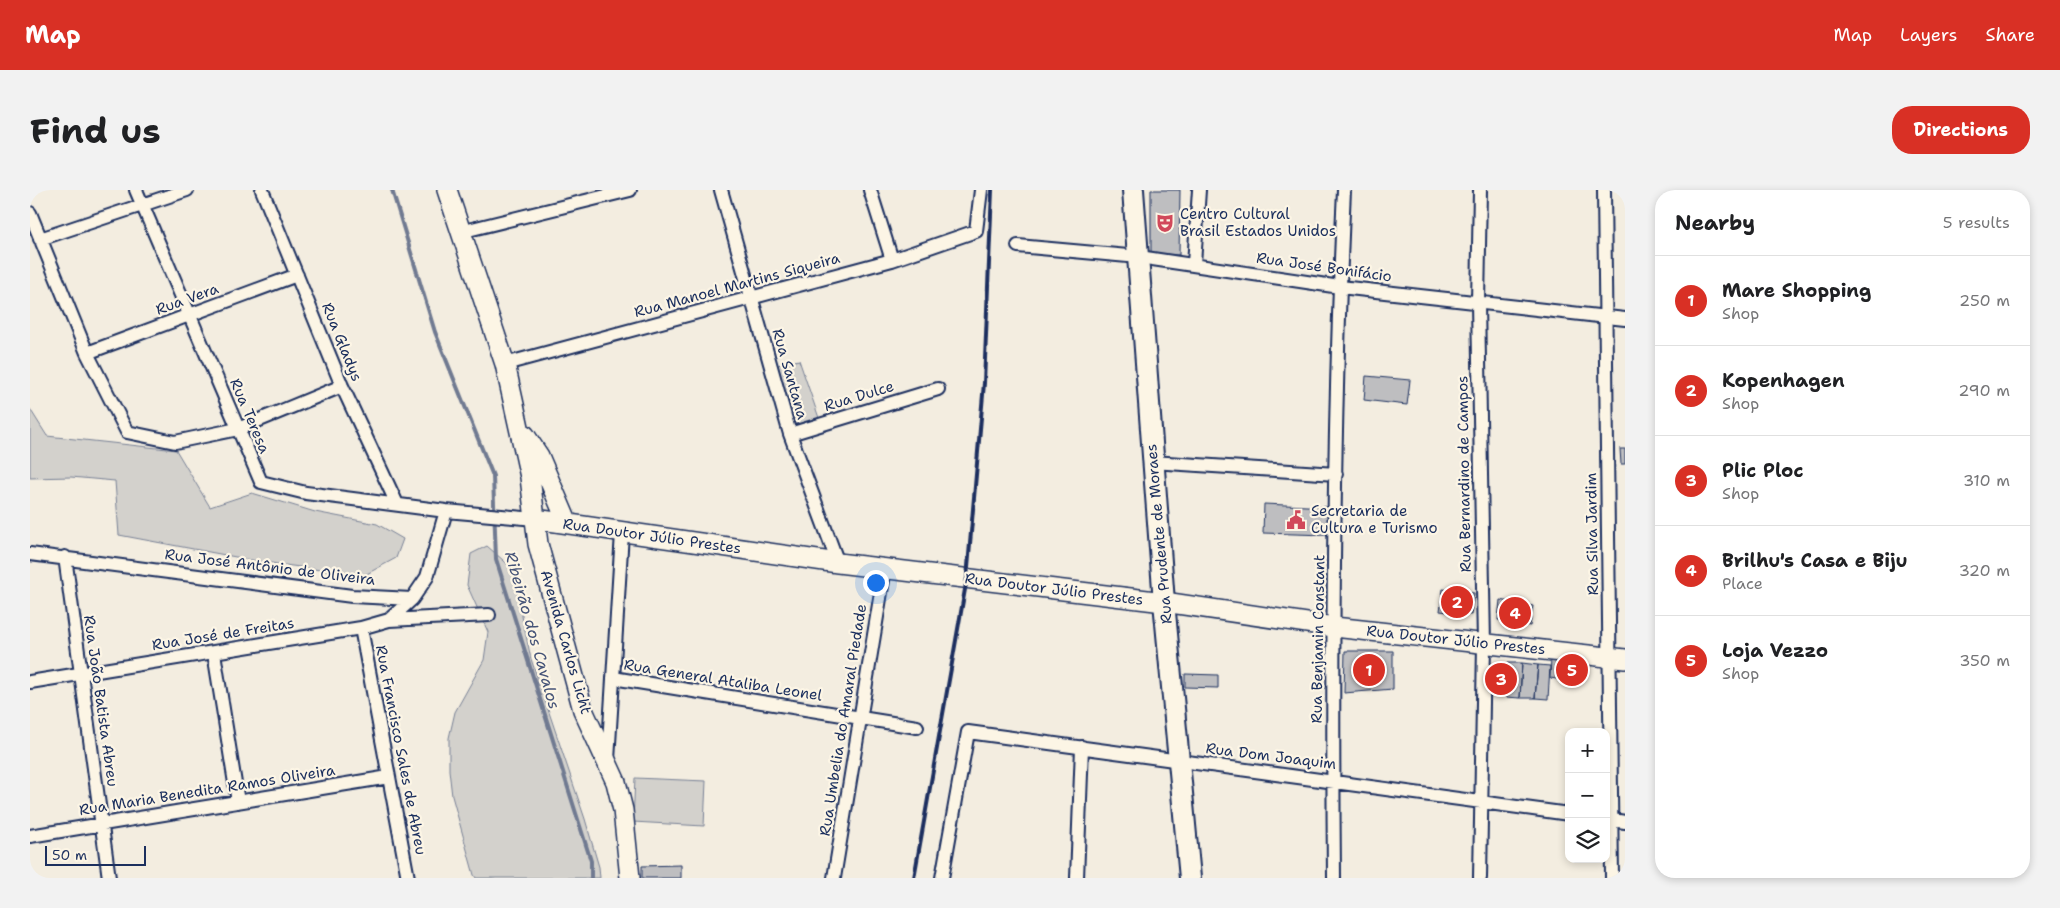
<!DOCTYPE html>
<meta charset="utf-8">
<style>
:root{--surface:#fff;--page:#f2f2f2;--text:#202124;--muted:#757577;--line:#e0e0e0;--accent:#d93025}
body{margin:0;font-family:"Shantell Sans",sans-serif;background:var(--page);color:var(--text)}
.controls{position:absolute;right:15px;bottom:15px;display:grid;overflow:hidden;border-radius:10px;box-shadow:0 2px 8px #0003}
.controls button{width:45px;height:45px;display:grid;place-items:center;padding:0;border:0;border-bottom:1px solid var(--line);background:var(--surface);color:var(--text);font:25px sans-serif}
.scale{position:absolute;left:15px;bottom:12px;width:101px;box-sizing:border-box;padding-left:5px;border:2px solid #1b2f5e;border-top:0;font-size:14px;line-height:18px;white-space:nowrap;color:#1b2f5e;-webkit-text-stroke:4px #fcf5e5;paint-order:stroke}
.you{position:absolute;left:845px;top:392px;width:18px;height:18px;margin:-12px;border:4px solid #fff;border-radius:50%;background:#1a73e8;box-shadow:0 0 0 8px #1a73e833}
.badge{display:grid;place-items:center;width:32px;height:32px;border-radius:50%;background:var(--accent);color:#fff;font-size:16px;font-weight:700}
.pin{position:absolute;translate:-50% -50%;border:2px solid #fff;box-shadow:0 1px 5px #0006}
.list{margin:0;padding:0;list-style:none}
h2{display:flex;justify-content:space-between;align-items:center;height:65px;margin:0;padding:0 20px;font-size:21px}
h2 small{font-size:16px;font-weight:400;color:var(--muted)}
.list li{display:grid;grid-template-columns:32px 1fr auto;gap:15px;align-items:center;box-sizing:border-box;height:90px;padding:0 20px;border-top:1px solid var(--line)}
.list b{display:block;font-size:19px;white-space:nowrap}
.list p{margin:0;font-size:16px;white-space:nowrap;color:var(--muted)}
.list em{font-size:16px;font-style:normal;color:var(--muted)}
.icon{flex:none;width:28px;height:28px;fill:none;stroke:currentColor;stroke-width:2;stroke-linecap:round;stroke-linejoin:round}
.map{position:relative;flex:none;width:1595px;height:688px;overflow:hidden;border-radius:20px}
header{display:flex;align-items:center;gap:30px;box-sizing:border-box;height:70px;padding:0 25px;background:var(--accent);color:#fff}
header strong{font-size:24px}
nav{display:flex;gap:28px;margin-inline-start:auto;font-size:18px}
.intro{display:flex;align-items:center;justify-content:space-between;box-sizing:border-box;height:120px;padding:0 30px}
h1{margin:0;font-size:35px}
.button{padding:12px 22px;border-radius:20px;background:var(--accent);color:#fff;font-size:18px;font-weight:700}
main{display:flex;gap:30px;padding:0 30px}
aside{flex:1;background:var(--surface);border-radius:20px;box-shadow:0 2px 8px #0003}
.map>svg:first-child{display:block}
</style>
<header>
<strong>Map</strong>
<nav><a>Map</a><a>Layers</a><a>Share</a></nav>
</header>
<div class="intro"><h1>Find us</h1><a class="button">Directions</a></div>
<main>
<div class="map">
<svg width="1595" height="688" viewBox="0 0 1595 688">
<rect width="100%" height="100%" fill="#f3ede0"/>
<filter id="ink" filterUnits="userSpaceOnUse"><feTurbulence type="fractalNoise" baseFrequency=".02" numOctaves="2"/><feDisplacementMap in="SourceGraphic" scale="10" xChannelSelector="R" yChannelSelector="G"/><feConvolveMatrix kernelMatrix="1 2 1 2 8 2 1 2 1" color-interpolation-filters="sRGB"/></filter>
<g filter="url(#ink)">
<!-- green -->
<path fill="#d3d1cc" stroke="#778095" d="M769,170L789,228L761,238L743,176Z
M0,219L17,246L146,260L180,317L222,303L285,322L347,334L373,349L366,368L333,386L227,371L89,345L85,291L41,287L0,288Z
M457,356L482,378L501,469L555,629L569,677L570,688H446L444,685L422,606L419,580V548L425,522L454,470L458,442L437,395L441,364Z
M605,588L676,591L674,636L603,632Z"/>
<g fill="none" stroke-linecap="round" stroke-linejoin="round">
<!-- stream -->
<path stroke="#707a91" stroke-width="4" d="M362,0L405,142L463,286L466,369L561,671V688"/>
</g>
<!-- building -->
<path fill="#bebec0" stroke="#1b2f5e" d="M1121,0H1150L1149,65H1121Z
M1336,186L1380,190L1377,215L1334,210Z
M1590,259H1595V274H1591Z
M1234,314L1298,317L1297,345L1233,343Z
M1413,399L1444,403L1441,425L1410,421Z
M1470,410L1503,416L1500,436L1468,430Z
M1315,461H1363V499L1314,503Z
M1521,468L1536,469L1534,490L1520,488Z
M1478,473H1492L1490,508L1476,507Z
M1492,473L1508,475L1505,508H1490Z
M1508,475L1520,476L1518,509L1505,508Z
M1155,484L1188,485V498L1155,497Z
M651,675V688H612V676Z"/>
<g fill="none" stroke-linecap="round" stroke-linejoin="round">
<!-- street casing -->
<g stroke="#1b2f5e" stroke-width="16">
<path id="street" d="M106,0L231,292L276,303L416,321L505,329
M232,0L312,196L367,314
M691,0L760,244L808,373
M840,0L862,70
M1450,0L1448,113L1454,454L1450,688
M1574,0L1582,688
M0,23L57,163L97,242L145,252L208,239L312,196
M430,42L600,0
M10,49L157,0
M988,56L1109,67L1310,97L1595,129
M1164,74L1169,0
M57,163L267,85
M475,174L862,70L946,41L951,0
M760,244L908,199
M1122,272L1306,284
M0,364L322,406L382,409L397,387L416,321
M35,367L79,688
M359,430L459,425
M331,438L378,688
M184,463L208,612
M583,488L887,537
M0,492L331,438L359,430L382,409
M578,570L592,343
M1576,629L1595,632
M0,646L359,587
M804,688L855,378
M912,688L938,542L1539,624
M1047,688L1052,557
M1304,688C1302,459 1303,229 1314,0"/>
</g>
<!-- secondary casing -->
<g stroke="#1b2f5e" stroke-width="22">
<path id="secondary" d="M417,0L475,174L500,287L508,354L553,520L586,592L593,620L600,688
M495,245L509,266L538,334
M505,329L808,373L1134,412L1304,437L1595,469"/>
</g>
<!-- primary casing -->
<g stroke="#1b2f5e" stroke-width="24">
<path id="primary" d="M1103,0L1134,412L1160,688"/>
</g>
<!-- street -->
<use href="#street" stroke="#fcf5e5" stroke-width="12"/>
<!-- secondary -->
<use href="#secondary" stroke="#fcf5e5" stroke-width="19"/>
<!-- primary -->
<use href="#primary" stroke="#fcf5e5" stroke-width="20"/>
<!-- rail -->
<path stroke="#1b2f5e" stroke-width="4" d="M884,688L937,388L954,193L962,0"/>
</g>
</g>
<!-- icons -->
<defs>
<g id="theatre-bare" transform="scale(1.5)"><path d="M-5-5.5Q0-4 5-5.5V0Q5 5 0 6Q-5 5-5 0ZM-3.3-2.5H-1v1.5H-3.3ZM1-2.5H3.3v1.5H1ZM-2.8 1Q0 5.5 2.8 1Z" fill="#d1495b" stroke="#fcf5e5" stroke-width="2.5" paint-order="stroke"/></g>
<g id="civic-bare" transform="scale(1.5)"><path d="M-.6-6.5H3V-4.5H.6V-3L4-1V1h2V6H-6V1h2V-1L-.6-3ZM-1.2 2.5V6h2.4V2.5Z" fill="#d1495b" stroke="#fcf5e5" stroke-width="2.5" paint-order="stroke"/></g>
</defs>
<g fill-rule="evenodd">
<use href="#theatre-bare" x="1135" y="33"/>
<use href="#civic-bare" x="1266" y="330"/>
</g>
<g text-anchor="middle" stroke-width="4.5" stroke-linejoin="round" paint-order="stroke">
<!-- poi labels -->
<g font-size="15" fill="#1b2f5e" stroke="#fcf5e5" text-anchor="start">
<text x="1150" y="29">Centro Cultural<tspan x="1150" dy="17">Brasil Estados Unidos</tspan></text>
<text x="1281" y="326">Secretaria de<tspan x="1281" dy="17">Cultura e Turismo</tspan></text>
</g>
<!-- street labels -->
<g font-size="15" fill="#1b2f5e" stroke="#fcf5e5">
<text transform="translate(1294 77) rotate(8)" y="5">Rua José Bonifácio</text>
<text transform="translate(707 95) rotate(-15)" y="5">Rua Manoel Martins Siqueira</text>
<text transform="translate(157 109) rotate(-20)" y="5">Rua Vera</text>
<text transform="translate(312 152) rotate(68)" y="5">Rua Gladys</text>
<text transform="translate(760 184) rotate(74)" y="5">Rua Santana</text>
<text transform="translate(829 206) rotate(-17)" y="5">Rua Dulce</text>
<text transform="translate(220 226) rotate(67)" y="5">Rua Teresa</text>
<text transform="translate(1434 284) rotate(-91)" y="5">Rua Bernardino de Campos</text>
<text transform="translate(1129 344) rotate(-95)" y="5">Rua Prudente de Moraes</text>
<text transform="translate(1562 344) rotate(-91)" y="5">Rua Silva Jardim</text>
<text transform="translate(622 346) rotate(8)" y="5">Rua Doutor Júlio Prestes</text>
<text transform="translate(240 377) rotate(7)" y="5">Rua José Antônio de Oliveira</text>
<text transform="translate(1024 399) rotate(7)" y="5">Rua Doutor Júlio Prestes</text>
<text transform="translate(193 444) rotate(-9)" y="5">Rua José de Freitas</text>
<text transform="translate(1288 449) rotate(-89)" y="5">Rua Benjamin Constant</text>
<text transform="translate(1426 450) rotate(6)" y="5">Rua Doutor Júlio Prestes</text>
<text transform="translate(536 452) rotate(74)" y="5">Avenida Carlos Licht</text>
<text transform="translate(693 490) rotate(9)" y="5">Rua General Ataliba Leonel</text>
<text transform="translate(71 511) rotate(82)" y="5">Rua João Batista Abreu</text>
<text transform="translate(813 530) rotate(-81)" y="5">Rua Umbelia do Amaral Piedade</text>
<text transform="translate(371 560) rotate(79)" y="5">Rua Francisco Sales de Abreu</text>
<text transform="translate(1241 566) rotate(7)" y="5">Rua Dom Joaquim</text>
<text transform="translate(177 600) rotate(-9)" y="5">Rua Maria Benedita Ramos Oliveira</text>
</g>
<!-- water labels -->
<g font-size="16" font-style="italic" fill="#465478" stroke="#fcf5e5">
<text transform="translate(503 440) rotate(74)" y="6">Ribeirão dos Cavalos</text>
</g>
</g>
</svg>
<div class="controls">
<button>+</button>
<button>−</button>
<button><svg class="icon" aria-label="layers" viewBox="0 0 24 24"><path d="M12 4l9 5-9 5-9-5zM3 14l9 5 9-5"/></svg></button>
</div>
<div class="scale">50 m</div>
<div class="you"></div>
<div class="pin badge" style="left:1339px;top:480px">1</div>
<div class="pin badge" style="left:1427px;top:412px">2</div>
<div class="pin badge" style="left:1471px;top:489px">3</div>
<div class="pin badge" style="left:1485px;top:423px">4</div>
<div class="pin badge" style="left:1542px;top:480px">5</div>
</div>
<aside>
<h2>Nearby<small>5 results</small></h2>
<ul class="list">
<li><span class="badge">1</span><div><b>Mare Shopping</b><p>Shop</p></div><em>250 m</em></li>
<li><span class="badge">2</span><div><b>Kopenhagen</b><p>Shop</p></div><em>290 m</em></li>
<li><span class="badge">3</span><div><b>Plic Ploc</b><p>Shop</p></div><em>310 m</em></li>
<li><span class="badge">4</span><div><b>Brilhu's Casa e Biju</b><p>Place</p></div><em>320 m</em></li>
<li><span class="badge">5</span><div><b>Loja Vezzo</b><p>Shop</p></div><em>350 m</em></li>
</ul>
</aside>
</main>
